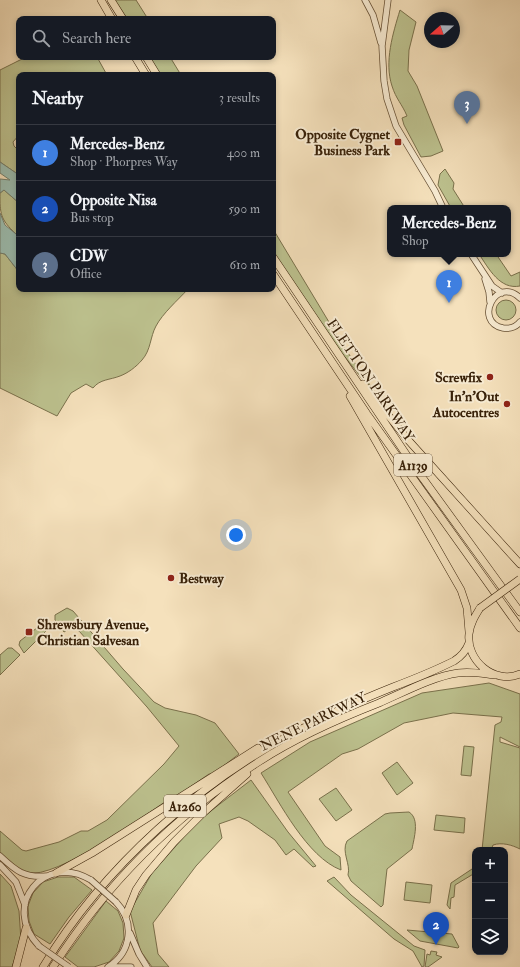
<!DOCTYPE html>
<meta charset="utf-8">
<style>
:root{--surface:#171b24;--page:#20242c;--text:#f1f3f6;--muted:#9ea1a6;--line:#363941;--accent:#c59692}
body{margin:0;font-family:"IM FELL Double Pica",serif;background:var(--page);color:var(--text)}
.controls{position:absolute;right:12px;bottom:12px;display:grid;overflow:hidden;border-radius:8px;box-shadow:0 2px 6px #0003}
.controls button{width:36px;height:36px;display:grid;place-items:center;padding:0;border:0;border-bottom:1px solid var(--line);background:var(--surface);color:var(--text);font:20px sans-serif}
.compass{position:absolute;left:424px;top:12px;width:36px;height:36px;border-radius:50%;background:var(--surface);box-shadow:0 2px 6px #0003;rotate:250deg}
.you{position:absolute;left:236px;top:535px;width:14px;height:14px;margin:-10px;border:3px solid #fff;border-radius:50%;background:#1a73e8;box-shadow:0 0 0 6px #1a73e833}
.badge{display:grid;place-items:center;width:26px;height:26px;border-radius:50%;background:var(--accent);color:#fff;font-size:13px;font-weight:700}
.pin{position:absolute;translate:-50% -33px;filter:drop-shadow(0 1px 2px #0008)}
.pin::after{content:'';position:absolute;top:21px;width:14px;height:12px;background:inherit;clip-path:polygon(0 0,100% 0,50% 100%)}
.popup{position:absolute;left:387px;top:205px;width:124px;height:52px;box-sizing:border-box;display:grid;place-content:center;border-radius:8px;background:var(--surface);filter:drop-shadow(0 1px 3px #0005);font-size:13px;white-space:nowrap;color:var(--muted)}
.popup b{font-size:15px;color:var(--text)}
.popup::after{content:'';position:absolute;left:50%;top:100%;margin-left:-8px;border:8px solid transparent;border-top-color:var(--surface)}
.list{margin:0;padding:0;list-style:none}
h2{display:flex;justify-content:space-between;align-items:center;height:52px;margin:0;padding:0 16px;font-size:17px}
h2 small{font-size:13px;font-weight:400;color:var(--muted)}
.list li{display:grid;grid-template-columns:26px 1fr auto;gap:12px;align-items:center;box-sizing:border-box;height:56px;padding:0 16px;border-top:1px solid var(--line)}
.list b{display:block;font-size:15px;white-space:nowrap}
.list p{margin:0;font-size:13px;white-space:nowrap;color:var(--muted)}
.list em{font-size:13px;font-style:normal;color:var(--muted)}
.icon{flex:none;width:22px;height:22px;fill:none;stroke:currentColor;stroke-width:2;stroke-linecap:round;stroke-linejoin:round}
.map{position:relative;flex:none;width:520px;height:967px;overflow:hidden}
.search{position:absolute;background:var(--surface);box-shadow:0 2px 6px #0003;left:16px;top:16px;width:260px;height:44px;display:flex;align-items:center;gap:10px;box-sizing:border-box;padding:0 14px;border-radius:8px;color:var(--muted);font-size:15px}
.panel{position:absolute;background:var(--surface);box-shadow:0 2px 6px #0003;left:16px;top:72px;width:260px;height:220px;border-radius:8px}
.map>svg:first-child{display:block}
</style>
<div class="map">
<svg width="520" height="967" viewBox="0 0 520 967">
<rect width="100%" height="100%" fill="#f5e1bc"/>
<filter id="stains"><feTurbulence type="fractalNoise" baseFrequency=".005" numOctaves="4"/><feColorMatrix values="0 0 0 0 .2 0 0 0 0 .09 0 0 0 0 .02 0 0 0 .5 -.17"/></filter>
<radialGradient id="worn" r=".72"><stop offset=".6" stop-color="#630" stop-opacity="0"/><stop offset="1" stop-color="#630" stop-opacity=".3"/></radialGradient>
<!-- green -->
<path fill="#bdc28f" stroke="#7a714c" d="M114,0H136L148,19H126Z
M400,10L416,22L409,50L408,71L417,86L443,151L431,156L421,157L404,125L402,118L407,116C402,104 396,99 392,86C384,62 393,33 400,10Z
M26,57H97L107,75H19V135L13,142L14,146L19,151V175L0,162V70Z
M149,57H170L181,75H160Z
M445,169L454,183L453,189L465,208H451L438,185L440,174Z
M4,190L19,203V233L16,234C0,219 0,214 0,193Z
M273,229L344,347L389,413L341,352L273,252Z
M0,253L5,254L19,272V289H188C177,301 163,313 156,326C150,337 151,350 142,360C136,367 128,373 120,376C110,380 100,379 93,388L86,384L71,393L57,416L0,388Z
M479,254H496L511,276L520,272V286C500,290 489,269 479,254Z
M496 310a10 10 0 1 1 20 0a10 10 0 1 1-20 0Z
M67,608L73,611L123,669L154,702L165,708L196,715L215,723L239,754L213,774H209L174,798L169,799C143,817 57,879 27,873C16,871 8,860 0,853V831L22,850L26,851L59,842L81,831H88L107,820L164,764L179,746L147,707L79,631L72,627L64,632L55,620V615Z
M42,624H46L49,628L24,653L19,645L20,641Z
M8,648H12L20,655L0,675V655Z
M489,683L520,694V747L500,737V742L520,748V849C512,845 502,842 493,845L491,850H482L495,725L501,722L502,717L453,713L404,723L358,749L342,754L288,792L325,846L340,857L341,870C307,857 280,803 261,773L310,742L422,693Z
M464,746L474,747L471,776L461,775Z
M397,762L413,783L397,795L382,773Z
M251,780L288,832L316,866L313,867L294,849L286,855L275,840L248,821L239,817L219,824L222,838L196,866L153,923L158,954L169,967H152L140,950L130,911L152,873L199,820Z
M336,788L352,810L336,821L319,799Z
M409,812C420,819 414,838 412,849L387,869L383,905L381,907L351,881L348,875C351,864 341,852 347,841L385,814L390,813Z
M436,815L465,818L464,833L434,830Z
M475,867V873L455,885L454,897L451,898L450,909L447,905L451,883Z
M0,874L11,886L19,911L21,941L12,967H0Z
M58,877H74L92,890L69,917L50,944L34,934L29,921L28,906L33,893L43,882Z
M334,877L351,895L414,946L425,950L424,966L422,967L413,951L394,939L327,881Z
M406,882L432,885L430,903L404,900Z
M106,901L118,911L123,923L124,938L119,951L109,962L94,967H78L65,957Z
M407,930L452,934L459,947L458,948L420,941Z
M431,951L437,952L436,955L442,957L428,967H425L427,954L430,955Z"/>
<!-- water -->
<path fill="#9cbeb1" stroke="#747f6d" d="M0,162L19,175V203L4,190L0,193V179L10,180L0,173Z
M0,213L5,225L16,234L19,233V272L5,254L0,253Z"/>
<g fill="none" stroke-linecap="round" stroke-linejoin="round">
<!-- tertiary casing -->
<g stroke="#665035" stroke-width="7">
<path id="tertiary" d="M365,0L373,15L381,43
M388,0L382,46L384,81L387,99L396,126L435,191L443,208
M471,254L492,286L502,293
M485,279L489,292L490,302
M520,298C496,275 473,322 503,328C510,329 516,327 520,322
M0,856C16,871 24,878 47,876
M0,865L16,882L25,905
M130,933L139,954L147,967
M39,946C0,905 45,852 91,880
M108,967C132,952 135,922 116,902
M112,967H131"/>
</g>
<!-- trunk casing -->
<g stroke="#372008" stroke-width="8">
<path id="trunk" d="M101,0L112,19
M111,0L123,19
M135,57L146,75
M146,57L157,75
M273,257L414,466L520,612
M273,274L367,414L520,628
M363,384L409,441L520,564
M350,396L461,590L467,608L469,632
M480,608C475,616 470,624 469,634C466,660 494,685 520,674
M56,873L92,853L258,748
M126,915L136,890L146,875L174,842L202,814L247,774
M16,967L26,928
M43,967C103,867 202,779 305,727C333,712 363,699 393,687C414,679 434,671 454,661C462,656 466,651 469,643
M53,967C106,884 177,814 260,761C297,737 338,719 379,703C402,693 434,676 458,673C471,671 485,674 497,675"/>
</g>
<!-- tertiary -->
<use href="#tertiary" stroke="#f8ecd3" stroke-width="5.5"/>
<!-- trunk -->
<use href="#trunk" stroke="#f5e1bc" stroke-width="7"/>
<!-- tertiary-bridge casing -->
<g stroke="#665035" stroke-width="7" stroke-linecap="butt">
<path id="tertiary-bridge" d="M91,880L116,902
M39,946L69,967"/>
</g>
<!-- trunk-bridge casing -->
<g stroke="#372008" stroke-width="8" stroke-linecap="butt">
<path id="trunk-bridge" d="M480,608L520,579"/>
</g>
<!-- tertiary-bridge -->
<use href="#tertiary-bridge" stroke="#f8ecd3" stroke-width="5.5"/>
<!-- trunk-bridge -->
<use href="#trunk-bridge" stroke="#f5e1bc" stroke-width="7"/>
</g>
<!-- markers -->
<g fill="#8f2418" stroke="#f8ecd3" stroke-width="1.5">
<rect x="394" y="138" width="8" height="8" rx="2"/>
<circle cx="490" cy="377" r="4"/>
<circle cx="507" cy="404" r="4"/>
<circle cx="171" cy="578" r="4"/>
<rect x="25" y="628" width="8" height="8" rx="2"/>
</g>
<g text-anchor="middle" stroke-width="4" stroke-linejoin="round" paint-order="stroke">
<!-- shield labels -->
<g fill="#f8ecd3" stroke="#715d45" stroke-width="1">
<rect x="394" y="454" width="38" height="22" rx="3"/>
<rect x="164" y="795" width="42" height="22" rx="3"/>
</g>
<g font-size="13" font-weight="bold" fill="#372008">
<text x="413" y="470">A1139</text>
<text x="185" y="811">A1260</text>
</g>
<!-- poi labels -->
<g font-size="14" font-weight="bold" fill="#372008" stroke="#f8ecd3" text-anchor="end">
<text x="390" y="139">Opposite Cygnet<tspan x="390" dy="16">Business Park</tspan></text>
<text x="482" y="382">Screwfix</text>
<text x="499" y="401">In'n'Out<tspan x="499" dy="16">Autocentres</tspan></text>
<text x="179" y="583" text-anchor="start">Bestway</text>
<text x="37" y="629" text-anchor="start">Shrewsbury Avenue,<tspan x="37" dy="16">Christian Salvesan</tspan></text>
</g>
<!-- street labels -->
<g font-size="14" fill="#372008" stroke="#f8ecd3">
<text transform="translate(371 380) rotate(56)" y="5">FLETTON PARKWAY</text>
<text transform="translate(313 721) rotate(-26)" y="5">NENE PARKWAY</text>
</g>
</g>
<rect width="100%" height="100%" filter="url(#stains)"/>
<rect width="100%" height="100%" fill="url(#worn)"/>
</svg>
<div class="controls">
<button>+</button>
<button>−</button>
<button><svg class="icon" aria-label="layers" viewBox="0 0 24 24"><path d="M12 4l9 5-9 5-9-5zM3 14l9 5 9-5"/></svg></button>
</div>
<svg class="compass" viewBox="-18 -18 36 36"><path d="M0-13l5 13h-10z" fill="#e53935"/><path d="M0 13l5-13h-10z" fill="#9ea1a6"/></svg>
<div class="you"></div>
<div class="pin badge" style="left:449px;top:303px;background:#3f7fe0">1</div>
<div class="popup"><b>Mercedes-Benz</b>Shop</div>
<div class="pin badge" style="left:436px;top:945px;background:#1a4fb4">2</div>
<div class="pin badge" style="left:467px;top:124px;background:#5c6f8a">3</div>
<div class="search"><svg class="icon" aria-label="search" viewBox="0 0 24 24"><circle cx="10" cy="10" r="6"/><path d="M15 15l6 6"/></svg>Search here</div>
<section class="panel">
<h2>Nearby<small>3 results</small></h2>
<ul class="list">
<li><span class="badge" style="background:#3f7fe0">1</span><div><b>Mercedes-Benz</b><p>Shop · Phorpres Way</p></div><em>400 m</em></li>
<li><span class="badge" style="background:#1a4fb4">2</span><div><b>Opposite Nisa</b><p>Bus stop</p></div><em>590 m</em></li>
<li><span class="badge" style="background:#5c6f8a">3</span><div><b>CDW</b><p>Office</p></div><em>610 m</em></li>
</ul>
</section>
</div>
